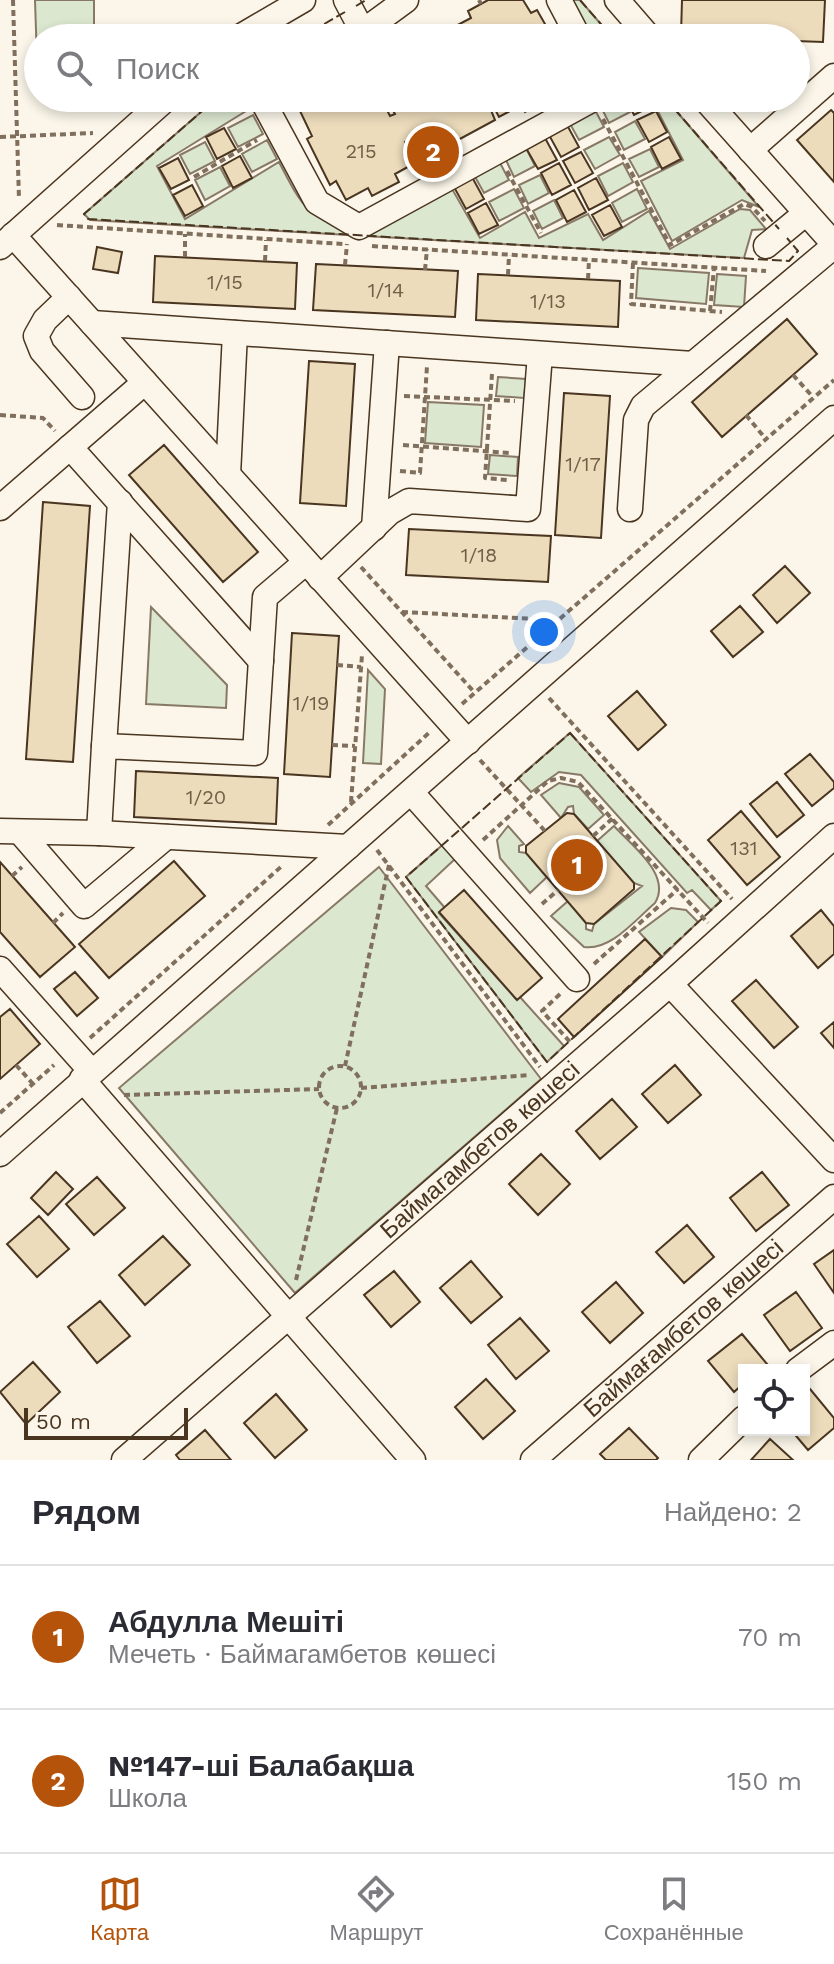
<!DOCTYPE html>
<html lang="ru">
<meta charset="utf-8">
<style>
:root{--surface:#fff;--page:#f7f7f7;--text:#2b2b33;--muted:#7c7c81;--line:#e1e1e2;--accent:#b45309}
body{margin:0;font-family:"Work Sans",sans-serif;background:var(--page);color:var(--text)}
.controls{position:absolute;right:24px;bottom:24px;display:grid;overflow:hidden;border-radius:0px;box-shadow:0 4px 12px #0003}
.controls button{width:72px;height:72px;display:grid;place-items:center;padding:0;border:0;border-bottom:2px solid var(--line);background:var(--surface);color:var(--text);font:40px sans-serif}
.scale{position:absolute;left:24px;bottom:20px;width:164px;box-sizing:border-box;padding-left:8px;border:4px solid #4a3520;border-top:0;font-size:22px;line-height:28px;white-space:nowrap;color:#4a3520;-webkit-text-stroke:6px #fbf6e9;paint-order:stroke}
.you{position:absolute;left:544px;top:632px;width:28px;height:28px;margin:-20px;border:6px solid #fff;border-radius:50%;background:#1a73e8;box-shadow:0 0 0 12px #1a73e833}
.badge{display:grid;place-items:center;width:52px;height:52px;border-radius:50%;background:var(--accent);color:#fff;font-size:26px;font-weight:700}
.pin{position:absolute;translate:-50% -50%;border:4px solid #fff;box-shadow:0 2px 8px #0006}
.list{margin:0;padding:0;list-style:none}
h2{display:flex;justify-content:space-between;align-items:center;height:104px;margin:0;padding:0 32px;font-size:34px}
h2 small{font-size:26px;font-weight:400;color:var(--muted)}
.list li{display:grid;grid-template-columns:52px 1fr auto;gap:24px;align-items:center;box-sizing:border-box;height:144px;padding:0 32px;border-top:2px solid var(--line)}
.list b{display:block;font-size:30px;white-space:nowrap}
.list p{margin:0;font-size:26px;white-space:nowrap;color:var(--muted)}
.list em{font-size:26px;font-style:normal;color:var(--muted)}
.icon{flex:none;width:44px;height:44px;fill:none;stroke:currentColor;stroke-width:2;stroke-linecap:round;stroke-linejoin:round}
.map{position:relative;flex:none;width:834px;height:1460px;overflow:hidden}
.search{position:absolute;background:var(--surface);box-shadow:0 4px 12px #0003;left:24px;right:24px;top:24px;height:88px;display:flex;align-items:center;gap:20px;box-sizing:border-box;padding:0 28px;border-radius:44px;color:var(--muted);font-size:30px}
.sheet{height:392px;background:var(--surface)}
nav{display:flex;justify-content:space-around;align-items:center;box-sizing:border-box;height:112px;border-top:2px solid var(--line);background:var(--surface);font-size:22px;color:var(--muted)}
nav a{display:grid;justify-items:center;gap:4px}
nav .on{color:var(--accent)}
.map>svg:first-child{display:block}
</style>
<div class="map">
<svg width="834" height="1460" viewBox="0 0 834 1460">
<rect width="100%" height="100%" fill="#fbf6e9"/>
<!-- green -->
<path fill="#dce7d0" stroke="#887966" stroke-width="2" d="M35,0H94V38H38V91Z
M568,0H580L613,38H588Z
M217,98H245L251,108L157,166L185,219L279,162C307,216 305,212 361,233L451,187L480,238L525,212L539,238L588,214L603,240L649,211L670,249L740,209L750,210L766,229L752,230L744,258L90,220L84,214Z
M613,98H622L630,112L609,123L600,105Z
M651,98H665L759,207L742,200L672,241L641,181L683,160Z
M594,108L604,127L579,140L569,122Z
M253,115L263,134L238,147L228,128Z
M635,121L645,139L624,150L615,132Z
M609,137L620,155L595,169L584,150Z
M267,140L277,159L252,172L242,154Z
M205,142L215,161L190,174L180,155Z
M526,148L535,166L514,177L505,158Z
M650,149L659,167L639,177L629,159Z
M499,161L509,180L484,193L474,175Z
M623,163L633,182L608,196L598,176Z
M220,167L230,186L205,200L195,180Z
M540,175L549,193L528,204L519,185Z
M514,189L524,208L499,221L489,202Z
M637,189L647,209L622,222L612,203Z
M554,200L563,218L542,229L533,211Z
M638,268L709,273L706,304L636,298Z
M717,274L746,276L744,307L714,305Z
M498,377L526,379L524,398L496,396Z
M428,402L484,405L481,447L425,443Z
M490,455L518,457L517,476L488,474Z
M151,607L227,685L226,708L146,704Z
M368,670L385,689L381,764L363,763Z
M570,733L721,901L711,910L692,890L687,893L581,775L559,772L531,792L518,778Z
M559,783L579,787L604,815L588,829L574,814L573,806L568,807L561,818L541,795Z
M508,826L524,844L519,846V852L526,853L547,877L530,893L500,858L497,840Z
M614,826C632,846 672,875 655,903C636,919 611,951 584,947L551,916L568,901L586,923V929L592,931L594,924L642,886L634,883L597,841Z
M447,841L455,859L426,886L445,908L439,913L516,999L520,997L564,1046L547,1062L406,877Z
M379,867L541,1079L295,1293L119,1088Z
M671,908L686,910L698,922L662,957L639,932Z"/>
<!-- building -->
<path fill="#ecdcbc" stroke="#4a3520" stroke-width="2" d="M488,0H523L531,13L537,10L553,38H455L450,29L471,18L468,11Z
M682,0H825L823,42L796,41V38L681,35Z
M319,98H381L390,116L395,114L386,98H486L495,120L421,160L411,139L405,142L415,163L395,174L399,182L372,196L368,188L346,200L336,181L330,185L307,139L312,136L300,111L320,101Z
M489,98H549L550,99L525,112L521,105L499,117Z
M625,98H648L652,106L634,115Z
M831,110L834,113V182L797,140Z
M656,111L667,132L649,142L637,120Z
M567,125L579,147L561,157L549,135Z
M224,128L236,149L217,159L206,137Z
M669,137L681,159L662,169L651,147Z
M545,138L557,160L538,169L526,148Z
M581,152L593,173L575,183L563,161Z
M240,156L252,178L233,188L222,166Z
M178,158L189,180L171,189L159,168Z
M559,163L571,185L552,195L541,173Z
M472,177L484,199L466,209L454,187Z
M596,178L608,200L589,210L578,188Z
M192,185L203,206L185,216L173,195Z
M574,190L586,212L567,222L556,200Z
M486,203L498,225L479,234L468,213Z
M610,205L622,227L604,236L592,215Z
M97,247L122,252L118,273L93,269Z
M155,256L297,263L295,309L153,302Z
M316,264L458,271L455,317L313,310Z
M478,274L620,281L618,327L476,320Z
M787,319L817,354L722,437L692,402Z
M309,361L355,364L346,506L300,503Z
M564,393L610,396L601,538L555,535Z
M164,445L258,552L223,582L129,475Z
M43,502L90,506L73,762L26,759Z
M409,529L551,536L548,582L406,575Z
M785,566L810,593L777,623L753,595Z
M740,606L763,632L733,657L711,631Z
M292,633L339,636L330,777L284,774Z
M637,691L666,725L638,750L608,716Z
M810,754L834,782V788L812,806L785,774Z
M136,771L278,778L276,824L134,817Z
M777,782L804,815L777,837L750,804Z
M741,811L780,857L747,885L708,840Z
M567,813L574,814L634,883V889L594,924L586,923L526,853V846Z
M174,861L205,896L109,978L79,944Z
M0,862L75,947L40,977L0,932Z
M464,890L542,978L517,1000L439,912Z
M821,910L834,926V954L818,968L791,936Z
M645,939L662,957L574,1037L558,1019Z
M75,972L98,998L77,1016L54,989Z
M756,980L798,1027L774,1048L732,1001Z
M10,1009L40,1044L0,1079V1017Z
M834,1022V1048L821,1033Z
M675,1065L701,1095L668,1123L642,1094Z
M612,1099L637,1127L600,1159L576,1131Z
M541,1154L570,1184L538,1215L509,1184Z
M56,1172L73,1189L48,1215L31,1198Z
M762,1172L789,1205L756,1231L730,1198Z
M97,1177L125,1208L94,1235L66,1204Z
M39,1216L69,1249L37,1277L7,1244Z
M687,1225L714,1257L684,1283L656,1252Z
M163,1236L190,1265L145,1305L119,1275Z
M834,1250V1293L814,1264Z
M471,1261L502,1297L471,1323L440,1288Z
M394,1271L420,1302L391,1327L364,1295Z
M616,1282L643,1313L610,1343L582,1312Z
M796,1292L822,1328L790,1351L764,1315Z
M100,1301L130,1336L97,1363L68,1327Z
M520,1318L549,1351L516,1379L488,1345Z
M742,1334L767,1364L760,1370H744V1383L734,1392L708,1361Z
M33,1362L60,1392L26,1424L0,1392Z
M486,1379L515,1411L483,1439L455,1407Z
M810,1389L834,1418V1428L808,1450L791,1430H804V1393Z
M276,1394L307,1430L275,1458L244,1423Z
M629,1428L658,1458L656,1460H606L600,1454Z
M205,1430L231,1460H180L176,1455Z
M770,1439L793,1460H751Z"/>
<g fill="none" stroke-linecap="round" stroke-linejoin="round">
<!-- minor casing -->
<g stroke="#4a3520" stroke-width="27">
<g id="minor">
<path d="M346,0L363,32"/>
<path d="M559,0L579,38"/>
<path d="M617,0L650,38"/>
<path d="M238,38L303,0"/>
<path d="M354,38L406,0"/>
<path d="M261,98L317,202L359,227L595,98"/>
<path d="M704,98L834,244"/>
<path d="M750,150L834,76"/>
<path d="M13,235L468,742"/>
<path d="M766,246L806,213"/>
<path d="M0,247L167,98"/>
<path d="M69,297L45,320L36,336L42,351L82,397"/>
<path d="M92,323L693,364"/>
<path d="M70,447L261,661"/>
<path d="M228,475L235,333"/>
<path d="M0,508L145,382"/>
<path d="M630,509L636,420L643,406L834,246"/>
<path d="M374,528L387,343"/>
<path d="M320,578L390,512L409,501L528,509L540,354"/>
<path d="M104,746L120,502"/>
<path d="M411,792L577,979"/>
<path d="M0,831L99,833L104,746L255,753L265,597L306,562"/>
<path d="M20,832L84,906L166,837"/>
<path d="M99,833L348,847"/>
<path d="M0,969L91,1071"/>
<path d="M670,984L834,1160"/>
<path d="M82,1079L413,1460"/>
<path d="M0,1154L834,418"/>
<path d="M798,1370L834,1343"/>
<path id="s1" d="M124,1460L670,984L834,836"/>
<path id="s2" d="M533,1460L834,1197"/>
<path d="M701,1460L744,1418"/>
</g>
</g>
<!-- path -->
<path stroke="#7f6f5c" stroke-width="4" stroke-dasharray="6 4" stroke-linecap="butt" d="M13,0L19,199
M479,0L481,4
M603,119L670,245L744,204L752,207L765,221
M0,137L93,133
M507,171L541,233
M194,177L257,140
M57,225L343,244
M372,246L766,271
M185,257V234
M265,261L266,240
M633,263L631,304L722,312
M345,265L347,244
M425,270L427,249
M508,275L509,255
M588,279L589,260
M710,311L714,268
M492,374L485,478L507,480
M793,375L813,397
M404,396L515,401
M0,415L43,418L55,431
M746,415L765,438
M403,445L510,453
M400,471L420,473L427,366
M361,567L475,693
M402,612L556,620
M337,665L361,667
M549,698L732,899
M462,704L834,380
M332,745L355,746
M480,760L545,831
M351,802L362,655
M328,825L431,731
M593,836L613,818
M483,840L548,781L561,778L578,782L708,923
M377,850L540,1067
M12,876L22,867
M542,904L558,890
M53,923L63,913
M594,964L678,889
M560,994L542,1011L570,1042
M90,1038L283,865
M16,1065L33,1084
M345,1066L389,865
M319 1087a21 21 0 1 1 42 0a21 21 0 1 1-42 0Z
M361,1088L530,1075
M124,1095L319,1089
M0,1113L54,1065
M296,1280L337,1108"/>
<!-- minor -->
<use href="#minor" stroke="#fbf6e9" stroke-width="24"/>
<!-- fence -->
<path stroke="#4a3520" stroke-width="2" stroke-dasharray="10 4" stroke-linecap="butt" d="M580,0L613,38
M356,6L366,0
M300,38L345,12
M217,98L84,214L88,219L789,261L798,251L787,238
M665,98L779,229
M570,733L721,901L547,1062L406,877Z"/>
</g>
<g text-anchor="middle" stroke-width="6" stroke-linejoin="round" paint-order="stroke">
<!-- number labels -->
<g font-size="20" fill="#725f47">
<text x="361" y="158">215</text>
<text x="225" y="289">1/15</text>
<text x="386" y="297">1/14</text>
<text x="548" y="308">1/13</text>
<text x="583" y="471">1/17</text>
<text x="479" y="562">1/18</text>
<text x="311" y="710">1/19</text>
<text x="206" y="804">1/20</text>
<text x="744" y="855">131</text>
</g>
<!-- street labels -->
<g font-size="24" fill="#4a3520" stroke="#fbf6e9">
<text dy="8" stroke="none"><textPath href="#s1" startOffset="472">Баймагамбетов көшесі</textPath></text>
<text dy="8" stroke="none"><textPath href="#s2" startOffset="200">Баймағамбетов көшесі</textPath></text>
</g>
</g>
</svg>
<div class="controls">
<button><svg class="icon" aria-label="locate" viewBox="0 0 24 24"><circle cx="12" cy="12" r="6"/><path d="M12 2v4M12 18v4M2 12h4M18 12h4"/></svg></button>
</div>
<div class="scale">50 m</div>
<div class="you"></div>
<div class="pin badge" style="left:577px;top:865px">1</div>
<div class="pin badge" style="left:433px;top:152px">2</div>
<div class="search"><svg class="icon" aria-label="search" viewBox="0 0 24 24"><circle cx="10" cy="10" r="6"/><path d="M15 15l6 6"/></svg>Поиск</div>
</div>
<section class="sheet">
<h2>Рядом<small>Найдено: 2</small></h2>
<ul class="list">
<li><span class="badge">1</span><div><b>Абдулла Мешіті</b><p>Мечеть · Баймагамбетов көшесі</p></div><em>70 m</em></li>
<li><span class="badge">2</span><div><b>№147-ші Балабақша</b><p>Школа</p></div><em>150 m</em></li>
</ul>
</section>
<nav>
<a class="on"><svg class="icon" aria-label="map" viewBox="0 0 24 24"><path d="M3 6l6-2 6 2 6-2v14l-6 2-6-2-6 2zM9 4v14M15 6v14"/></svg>Карта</a>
<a><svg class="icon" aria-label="directions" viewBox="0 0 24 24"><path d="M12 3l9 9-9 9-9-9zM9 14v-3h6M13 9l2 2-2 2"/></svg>Маршрут</a>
<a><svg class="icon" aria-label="saved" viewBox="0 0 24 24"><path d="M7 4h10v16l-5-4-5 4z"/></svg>Сохранённые</a>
</nav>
